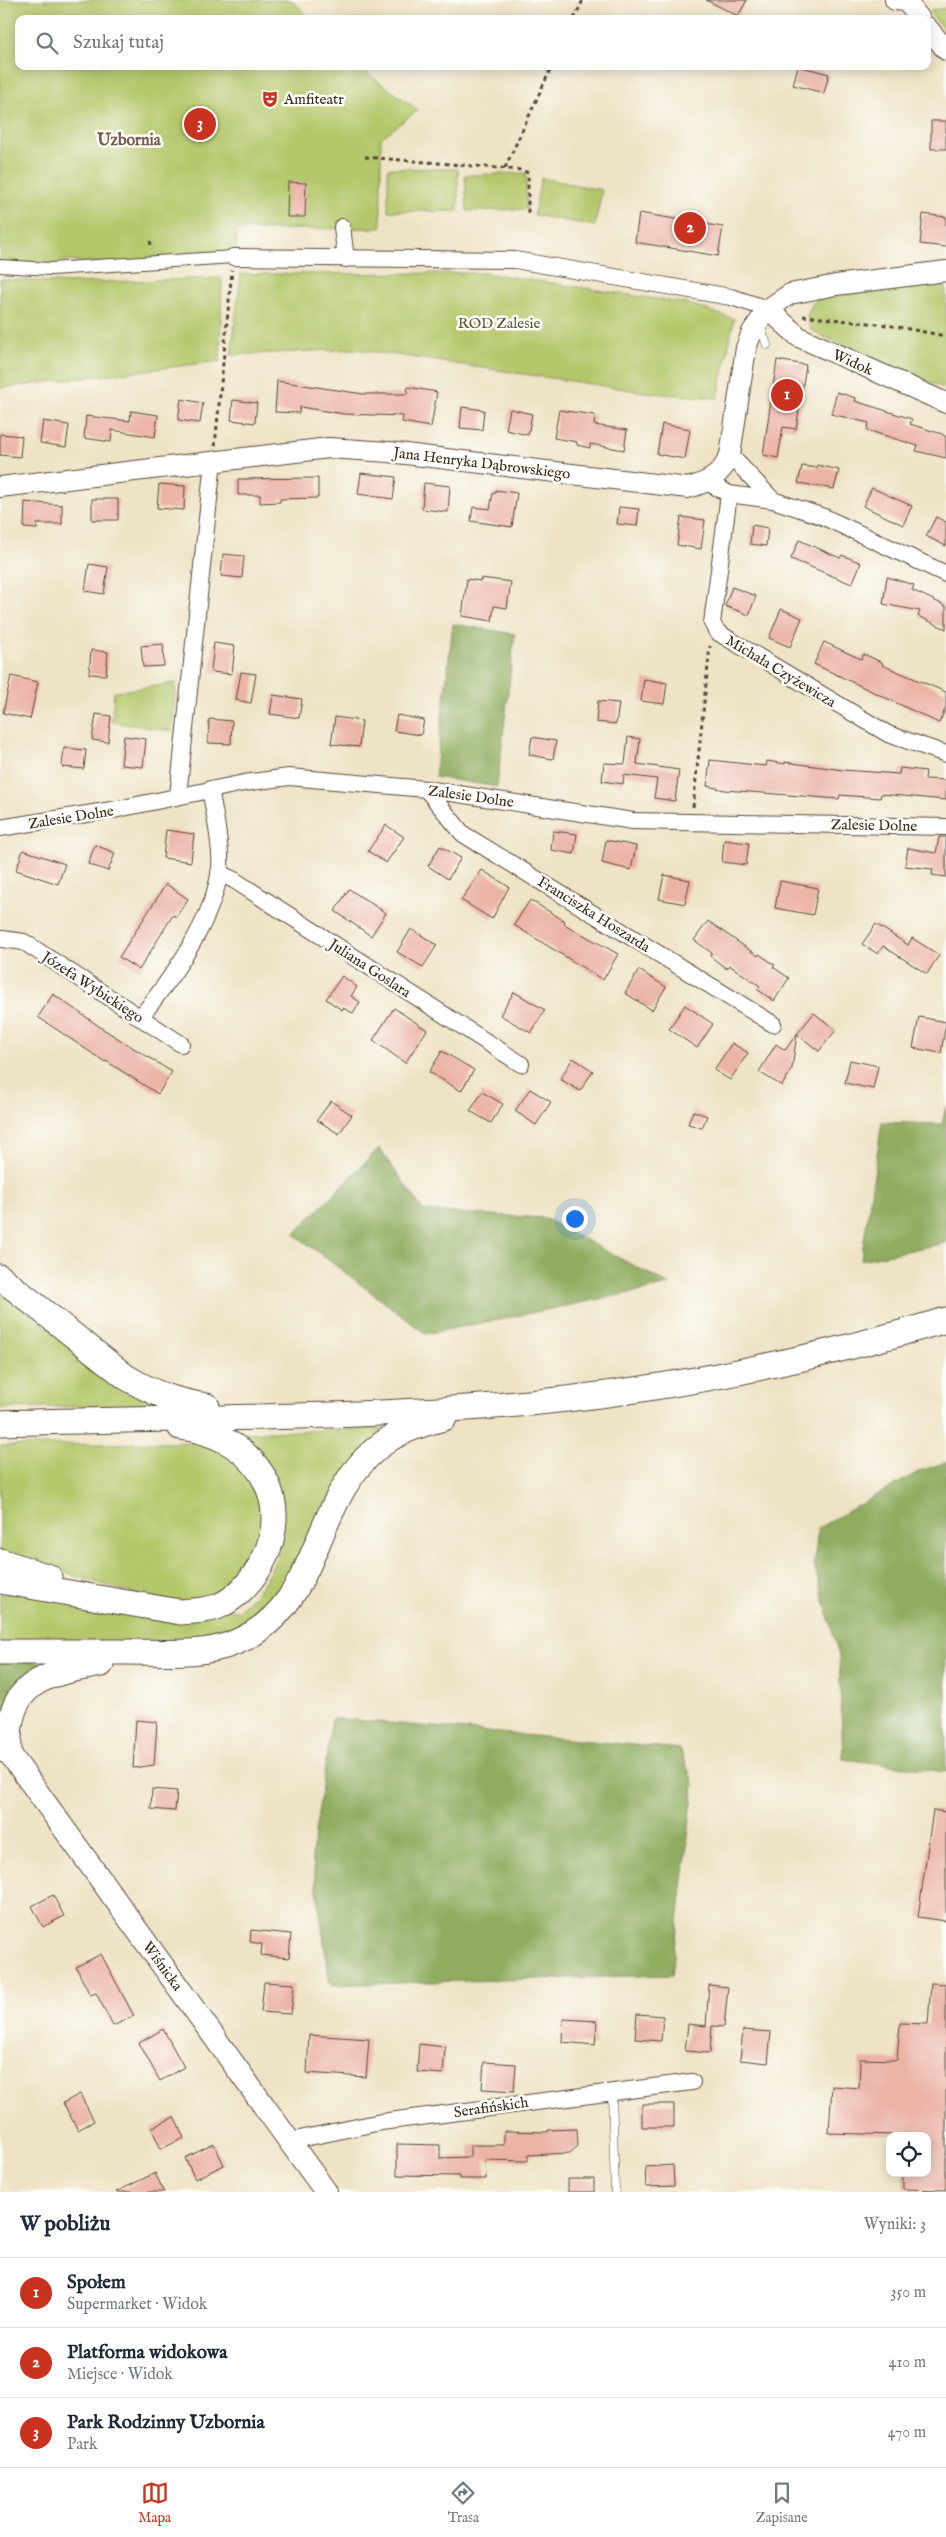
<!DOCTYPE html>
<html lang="pl">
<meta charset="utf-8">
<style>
:root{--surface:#fff;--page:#f2f2f3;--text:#1f2937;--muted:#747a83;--line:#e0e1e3;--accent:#c8321e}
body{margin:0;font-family:"IM FELL English",serif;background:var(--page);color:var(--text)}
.controls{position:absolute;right:15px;bottom:15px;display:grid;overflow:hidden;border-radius:10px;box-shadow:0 2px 12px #0003}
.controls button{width:45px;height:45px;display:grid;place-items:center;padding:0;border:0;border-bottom:1px solid var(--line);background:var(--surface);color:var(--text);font:25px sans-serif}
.you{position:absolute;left:574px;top:1218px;width:18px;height:18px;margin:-12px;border:4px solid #fff;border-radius:50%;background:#1a73e8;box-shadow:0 0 0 8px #1a73e833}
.badge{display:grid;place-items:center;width:32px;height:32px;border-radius:50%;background:var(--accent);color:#fff;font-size:16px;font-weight:700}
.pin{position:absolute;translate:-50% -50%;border:2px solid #fff;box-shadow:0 1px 5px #0006}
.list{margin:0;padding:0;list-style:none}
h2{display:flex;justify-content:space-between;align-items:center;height:65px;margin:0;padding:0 20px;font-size:21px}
h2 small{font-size:16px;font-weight:400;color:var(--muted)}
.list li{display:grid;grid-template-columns:32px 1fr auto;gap:15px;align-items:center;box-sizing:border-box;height:70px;padding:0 20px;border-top:1px solid var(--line)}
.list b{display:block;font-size:19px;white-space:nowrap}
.list p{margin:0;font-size:16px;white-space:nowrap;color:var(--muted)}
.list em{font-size:16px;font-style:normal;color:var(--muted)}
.icon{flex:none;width:28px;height:28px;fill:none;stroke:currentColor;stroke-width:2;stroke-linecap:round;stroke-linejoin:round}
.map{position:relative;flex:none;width:946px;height:2192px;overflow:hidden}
.search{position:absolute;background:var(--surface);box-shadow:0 2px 12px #0003;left:15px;right:15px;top:15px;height:55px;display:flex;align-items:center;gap:12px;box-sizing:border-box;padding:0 18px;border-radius:10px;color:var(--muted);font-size:19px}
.sheet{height:275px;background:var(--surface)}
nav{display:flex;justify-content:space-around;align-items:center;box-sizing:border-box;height:70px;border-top:1px solid var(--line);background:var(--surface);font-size:14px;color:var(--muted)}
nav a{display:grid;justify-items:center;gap:2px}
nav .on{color:var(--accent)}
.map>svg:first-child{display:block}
</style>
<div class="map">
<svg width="946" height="2192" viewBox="0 0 946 2192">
<rect width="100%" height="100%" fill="#fdfcf7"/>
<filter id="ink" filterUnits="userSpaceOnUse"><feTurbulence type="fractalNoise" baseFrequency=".02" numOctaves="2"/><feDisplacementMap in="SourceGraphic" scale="10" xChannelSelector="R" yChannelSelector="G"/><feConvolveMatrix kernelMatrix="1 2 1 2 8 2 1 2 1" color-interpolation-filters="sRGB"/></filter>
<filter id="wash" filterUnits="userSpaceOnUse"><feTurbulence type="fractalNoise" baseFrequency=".0096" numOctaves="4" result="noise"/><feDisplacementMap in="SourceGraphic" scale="20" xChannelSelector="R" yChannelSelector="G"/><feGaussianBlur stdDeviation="1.12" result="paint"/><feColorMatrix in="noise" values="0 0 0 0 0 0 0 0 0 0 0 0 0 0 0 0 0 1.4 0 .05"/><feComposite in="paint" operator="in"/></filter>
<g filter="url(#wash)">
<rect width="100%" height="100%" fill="#eee3c5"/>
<!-- green -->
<path fill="#b4c76b" stroke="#787844" d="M0,0H292L310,19H19V66H357L418,110L381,138V228L236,230L237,257L148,264L62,261L51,269L0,266Z
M946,8V32L930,13L932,10Z
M388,168L458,169V211H388Z
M526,173L527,209L467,211L465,175Z
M541,178L602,190L595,226L534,215Z
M485,273L689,304L734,319L718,398L651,393L356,349L231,355L241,274Z
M222,278L220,361L0,388V279L72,283Z
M946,282V389L824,337L811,330L807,316L812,304L820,298Z
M176,683L172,731L112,722L114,692Z
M0,1292L147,1400L146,1405L0,1408Z
M391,1428L298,1569L253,1624L200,1642L0,1645V1593L238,1610C263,1591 276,1564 284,1534L236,1433Z
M203,1442L228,1454L245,1468L260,1493L266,1529L244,1580L197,1605L144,1597L0,1552V1446Z"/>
<!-- forest -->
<path fill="#8fac5f" stroke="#656b3e" d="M453,624L515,634L497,787L435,777Z
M946,1106V1243L861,1260L882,1122L942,1124Z
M379,1148L424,1211L544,1218L670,1285L426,1334L294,1234Z
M946,1462V1772L843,1759L839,1656L814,1564L818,1528L920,1471Z
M0,1660L59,1664L0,1724Z
M332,1718L680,1749L694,1784L672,1975L330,1985L312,1855Z"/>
<g id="blocks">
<!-- building -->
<path fill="#ecb4a7" d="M706,0H747L738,16Z
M798,66L829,74L824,93L793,85Z
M931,121H946V149H931Z
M288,182L306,183L305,217H287Z
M639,213L723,227L718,256L635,242Z
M923,214L946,217V247L920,244Z
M777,360L806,365L796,429L783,427L778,458L763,455Z
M277,381L363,394H407L408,387L437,392L431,427L402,422L403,416L344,414L300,407L299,413L275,412Z
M837,392L856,398L855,401L912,419L910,424L942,434L946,437V458L916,451L918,446L867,430L869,423L831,414Z
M181,399L203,403L200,423L178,420Z
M233,400L257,403L255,423L231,420Z
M462,407L484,410L482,430L460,428Z
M510,409L532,414L528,435L506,430Z
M559,410L595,415L594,425L627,430L624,450L590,444V448L577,445V442L554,438Z
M131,411L158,415L155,437L112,430L111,442L84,438L86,416L130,421Z
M43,421L69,425L66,447L40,443Z
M662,424L690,429L685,459L657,454Z
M0,434L22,436L20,457L0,455Z
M817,465L839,470L834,489L798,483L802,466L817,468Z
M361,473L396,477L393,499L358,494Z
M318,478V498L280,499V502L260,503V495H238V479Z
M424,483L450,486L448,512L422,509Z
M159,484L185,486L184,510L157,508Z
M872,488L912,506L903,525L863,506Z
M496,490L517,493L512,527L471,521L473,507L490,509L493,493H496Z
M92,499H118V520H92Z
M25,502L62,505V524H37V529L24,528Z
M619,507L639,509L637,526L617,524Z
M681,517L705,520L701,549L677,545Z
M936,517L946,522V546L926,536Z
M752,525L768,528L766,546L750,544Z
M799,540L840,558L842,555L861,563L852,584L791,559Z
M223,554L244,556L242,578L221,576Z
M89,564L108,567L104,594L85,591Z
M887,577L914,585L912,590L946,606V629L918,616L920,611L883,604Z
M481,578L511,582L507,608L494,606L492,621L462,616L467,579L481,581Z
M732,587L756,596L749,615L725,606Z
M781,609L802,618L790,647L769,638Z
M824,642L861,659L864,654L883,663L882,665L946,692V707L939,723L814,664Z
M214,643L235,646L232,674L211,672Z
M163,644L164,666L143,667L141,646Z
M91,650L108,652L106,675L89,674Z
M241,672L256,674L251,703L236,700Z
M11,676L38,682L30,719L3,713Z
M644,679L667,683L664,704L641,701Z
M273,695L302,699L299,718L270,714Z
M598,701L619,703L616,724L596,722Z
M96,714L111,716L108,742L92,740Z
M397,715L424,720L421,735L394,731Z
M335,717L362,721L359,747L331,744Z
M209,719L232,721L231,744L208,743Z
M124,736L146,739L143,767L121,765Z
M532,737L556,741L553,759L529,755Z
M628,737L640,739L637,764L679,770L675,801L654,798L657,779L624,775L623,784L602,781L604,763L625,764Z
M64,748L86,750L84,769L62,767Z
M710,760L766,766L767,761L785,764V762L843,770L899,774L900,768L926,771L925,779L946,780V800L881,794L880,798L840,795L839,799L725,790L707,786Z
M386,825L404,837L386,863L368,851Z
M166,830L194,834L191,862L163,858Z
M553,831L577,834L574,854L551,850Z
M939,837H946V877L932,875L933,869L905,866L908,848L936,853Z
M606,840L636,846L631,870L602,863Z
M724,840L749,843L746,865L722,862Z
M95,845L115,853L108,871L88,864Z
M440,846L461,858L448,879L428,866Z
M23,850L65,864L58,884L16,870Z
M482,870L509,887L492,919L461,900Z
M664,875L690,880L685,904L659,899Z
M780,881L818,888L813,915L775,908Z
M166,884L188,899L176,917L173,915L139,970L119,957Z
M349,889L386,913L371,936L335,911Z
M530,900L565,921L564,924L618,954L603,980L514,925Z
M708,921L758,956L759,954L775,965L773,967L789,978L774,1001L757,989L760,986L729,965L727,969L710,956L712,953L694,940Z
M876,924L908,945L912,938L939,955L927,974L883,946L878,954L862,944Z
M411,929L437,945L423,967L397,952Z
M639,970L666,987L652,1010L625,993Z
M342,976L357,987L351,996L360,1002L353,1013L343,1008L342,1010L326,999Z
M514,992L545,1010L531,1033L500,1015Z
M53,994L103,1029L172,1072L158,1094L106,1061L105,1062L38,1017Z
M685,1005L713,1024L697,1048L669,1029Z
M394,1008L427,1030L405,1063L373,1040Z
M814,1013L836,1030L819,1051L797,1034Z
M919,1017L946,1022L941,1053L913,1048Z
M797,1034L792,1068L782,1086L759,1072L776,1044L785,1050Z
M732,1043L748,1053L730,1080L714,1070Z
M442,1051L474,1070L461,1091L429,1072Z
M573,1058L593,1071L580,1091L560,1079Z
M850,1060L878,1066L873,1089L845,1083Z
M530,1089L551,1102L536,1125L515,1111Z
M482,1092L503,1104L491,1123L470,1111Z
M331,1101L352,1115L339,1134L317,1120Z
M693,1111L707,1116L702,1128L688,1124Z
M136,1720L157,1722L154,1765L133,1768Z
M152,1789L177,1791L175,1811L151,1809Z
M933,1810L946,1812V1921L918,1917Z
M53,1895L64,1916L43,1927L32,1906Z
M251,1930L291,1934L289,1958L261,1955L262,1944L250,1942Z
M101,1954L134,2016L113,2026L96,1993L90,1995L76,1967Z
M264,1982L294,1984L291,2014L261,2012Z
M931,1983L946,1984V2190L903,2189V2173H927V2136L829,2133L832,2086L859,2088L860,2059L897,2060L900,2023L928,2024Z
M709,1985L728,1987L724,2027L712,2026L710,2053L685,2051L688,2024L706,2026Z
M637,2014L663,2016L661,2041L635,2039Z
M563,2019L597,2021L595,2045L562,2042Z
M163,2029L184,2067L160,2081L139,2043Z
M743,2030L771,2032L768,2063L740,2060Z
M309,2035L369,2039L366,2077L307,2073Z
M419,2044L445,2047L443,2074L417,2072Z
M484,2062L516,2064L514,2091L482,2089Z
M80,2094L94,2121L78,2130L63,2103Z
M642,2104H674V2127H642Z
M174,2117L184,2138L161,2149L151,2128Z
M577,2129L578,2146L570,2153L528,2155V2161L485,2160L486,2179H460V2176L397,2175V2144L440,2145V2158L470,2157V2145H504V2131L548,2132V2130Z
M214,2144L224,2165L195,2179L185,2158Z
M673,2165L674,2186L646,2187L645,2167Z
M155,2173L164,2192H116Z
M568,2179H594V2192H568Z"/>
</g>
</g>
<g filter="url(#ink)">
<use href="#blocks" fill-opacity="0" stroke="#564637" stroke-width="1"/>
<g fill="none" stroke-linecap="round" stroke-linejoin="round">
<!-- service casing -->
<g stroke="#564637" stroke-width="9">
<path id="service" d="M760,326L767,345
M612,2092L615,2192"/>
</g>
<!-- pedestrian casing -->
<g stroke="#564637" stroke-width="14">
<path id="pedestrian" d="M0,266L51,269L233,257"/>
</g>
<!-- minor casing -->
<g stroke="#564637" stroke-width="18">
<path id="minor" d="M342,227L346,259
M233,257L515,260L731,297L768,309
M730,455L773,500
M707,482L729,494L773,500L824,517L946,574
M729,494L712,623L717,632L888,734L946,754
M426,789L463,834L773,1024
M178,796L213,461
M0,828L118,809L244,783L289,777L426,789L633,821L946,827
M219,873L234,880L521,1064
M2,939L24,942L181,1044
M140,1018C172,977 214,921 220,868C222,848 214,810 210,789
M290,2141L381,2122L692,2082"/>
</g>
<!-- tertiary casing -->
<g stroke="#564637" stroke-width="22">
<path id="tertiary" d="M895,0L906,1L920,19
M927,27L946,50
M768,309L799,337L946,403
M0,487L329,448L389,452L688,488C709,482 721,476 730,455L746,348L752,332L768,309L790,294L836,285L946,271"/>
</g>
<!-- secondary casing -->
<g stroke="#564637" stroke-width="24">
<path id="secondary" d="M0,1740L326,2192"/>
</g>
<!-- primary casing -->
<g stroke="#564637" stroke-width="27">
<path id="primary" d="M0,1277L126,1377C154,1394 175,1401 207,1406
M0,1423C165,1418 330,1419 494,1406C648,1394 799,1364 946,1320
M0,1561L49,1577
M0,1581L180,1612C193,1611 209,1611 221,1605C238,1597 251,1581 261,1565C298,1497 252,1435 180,1427
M0,1652C43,1652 86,1652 129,1652C163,1652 202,1656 234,1643C328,1605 307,1493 388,1440C404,1429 425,1423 444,1418
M9,1752C6,1682 41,1675 101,1664"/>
</g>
<!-- path -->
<path stroke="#564637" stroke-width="3" stroke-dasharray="4 4" stroke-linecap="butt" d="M574,19L583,0
M365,157L522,170L528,173V215
M505,168L552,66
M150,241L152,249
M803,316L887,325L946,336
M215,446L232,270
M693,807L710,646"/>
<!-- service -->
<use href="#service" stroke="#fff" stroke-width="8"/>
<!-- pedestrian -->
<use href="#pedestrian" stroke="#fff" stroke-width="12"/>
<!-- minor -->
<use href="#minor" stroke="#fff" stroke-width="16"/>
<!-- tertiary -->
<use href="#tertiary" stroke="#fff" stroke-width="20"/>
<!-- secondary -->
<use href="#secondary" stroke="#fff" stroke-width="22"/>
<!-- primary -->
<use href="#primary" stroke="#fff" stroke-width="25"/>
</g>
</g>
<!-- icons -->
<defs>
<g id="theatre-bare" transform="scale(1.35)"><path d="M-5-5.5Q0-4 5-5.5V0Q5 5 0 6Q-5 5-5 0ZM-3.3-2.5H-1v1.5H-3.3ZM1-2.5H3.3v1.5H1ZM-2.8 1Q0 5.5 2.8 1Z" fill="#c8321e" stroke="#fdfcf7" stroke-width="2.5" paint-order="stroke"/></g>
</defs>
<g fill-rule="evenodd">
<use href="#theatre-bare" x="270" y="99"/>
</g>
<g text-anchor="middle" stroke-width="5" stroke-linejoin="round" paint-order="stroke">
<!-- poi labels -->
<g font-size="15" fill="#3b2a1e" stroke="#fdfcf7" text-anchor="start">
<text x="284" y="104">Amfiteatr</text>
</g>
<!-- park labels -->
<g font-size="15" fill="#5f5935" stroke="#fdfcf7">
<text x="499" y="328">ROD Zalesie</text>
</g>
<!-- street labels -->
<g font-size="15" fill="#3b2a1e" stroke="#fdfcf7">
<text transform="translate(853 362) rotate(24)" y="5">Widok</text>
<text transform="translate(482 463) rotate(7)" y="5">Jana Henryka Dąbrowskiego</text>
<text transform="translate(781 671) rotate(31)" y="5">Michała Czyżewicza</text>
<text transform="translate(471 796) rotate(8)" y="5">Zalesie Dolne</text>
<text transform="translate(71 817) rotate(-9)" y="5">Zalesie Dolne</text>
<text transform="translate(874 825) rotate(1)" y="5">Zalesie Dolne</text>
<text transform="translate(594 914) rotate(32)" y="5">Franciszka Hoszarda</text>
<text transform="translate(370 968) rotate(33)" y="5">Juliana Goslara</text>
<text transform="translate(93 987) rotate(33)" y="5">Józefa Wybickiego</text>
<text transform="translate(163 1966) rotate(54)" y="5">Wiśnicka</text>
<text transform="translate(491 2107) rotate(-8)" y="5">Serafińskich</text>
</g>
<!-- neighbourhood labels -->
<g font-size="16" font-weight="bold" fill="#795a4e" stroke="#fdfcf7">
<text x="129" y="145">Uzbornia</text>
</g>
</g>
</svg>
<div class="controls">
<button><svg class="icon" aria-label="locate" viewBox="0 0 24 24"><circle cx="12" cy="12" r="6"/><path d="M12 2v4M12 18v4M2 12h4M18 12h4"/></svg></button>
</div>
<div class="you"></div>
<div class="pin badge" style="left:787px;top:395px">1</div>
<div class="pin badge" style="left:690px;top:228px">2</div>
<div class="pin badge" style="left:200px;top:124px">3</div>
<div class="search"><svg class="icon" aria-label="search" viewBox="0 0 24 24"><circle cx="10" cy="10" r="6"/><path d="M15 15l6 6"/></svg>Szukaj tutaj</div>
</div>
<section class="sheet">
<h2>W pobliżu<small>Wyniki: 3</small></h2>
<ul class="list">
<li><span class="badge">1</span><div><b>Społem</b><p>Supermarket · Widok</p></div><em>350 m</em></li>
<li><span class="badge">2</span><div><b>Platforma widokowa</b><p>Miejsce · Widok</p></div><em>410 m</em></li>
<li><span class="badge">3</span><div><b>Park Rodzinny Uzbornia</b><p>Park</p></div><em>470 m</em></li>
</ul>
</section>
<nav>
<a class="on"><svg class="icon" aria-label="map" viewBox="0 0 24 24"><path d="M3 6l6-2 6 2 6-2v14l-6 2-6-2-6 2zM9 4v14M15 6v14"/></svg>Mapa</a>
<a><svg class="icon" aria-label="directions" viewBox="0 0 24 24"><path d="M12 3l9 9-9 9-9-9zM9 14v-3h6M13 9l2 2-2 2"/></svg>Trasa</a>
<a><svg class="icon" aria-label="saved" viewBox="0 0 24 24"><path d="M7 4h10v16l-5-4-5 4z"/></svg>Zapisane</a>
</nav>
